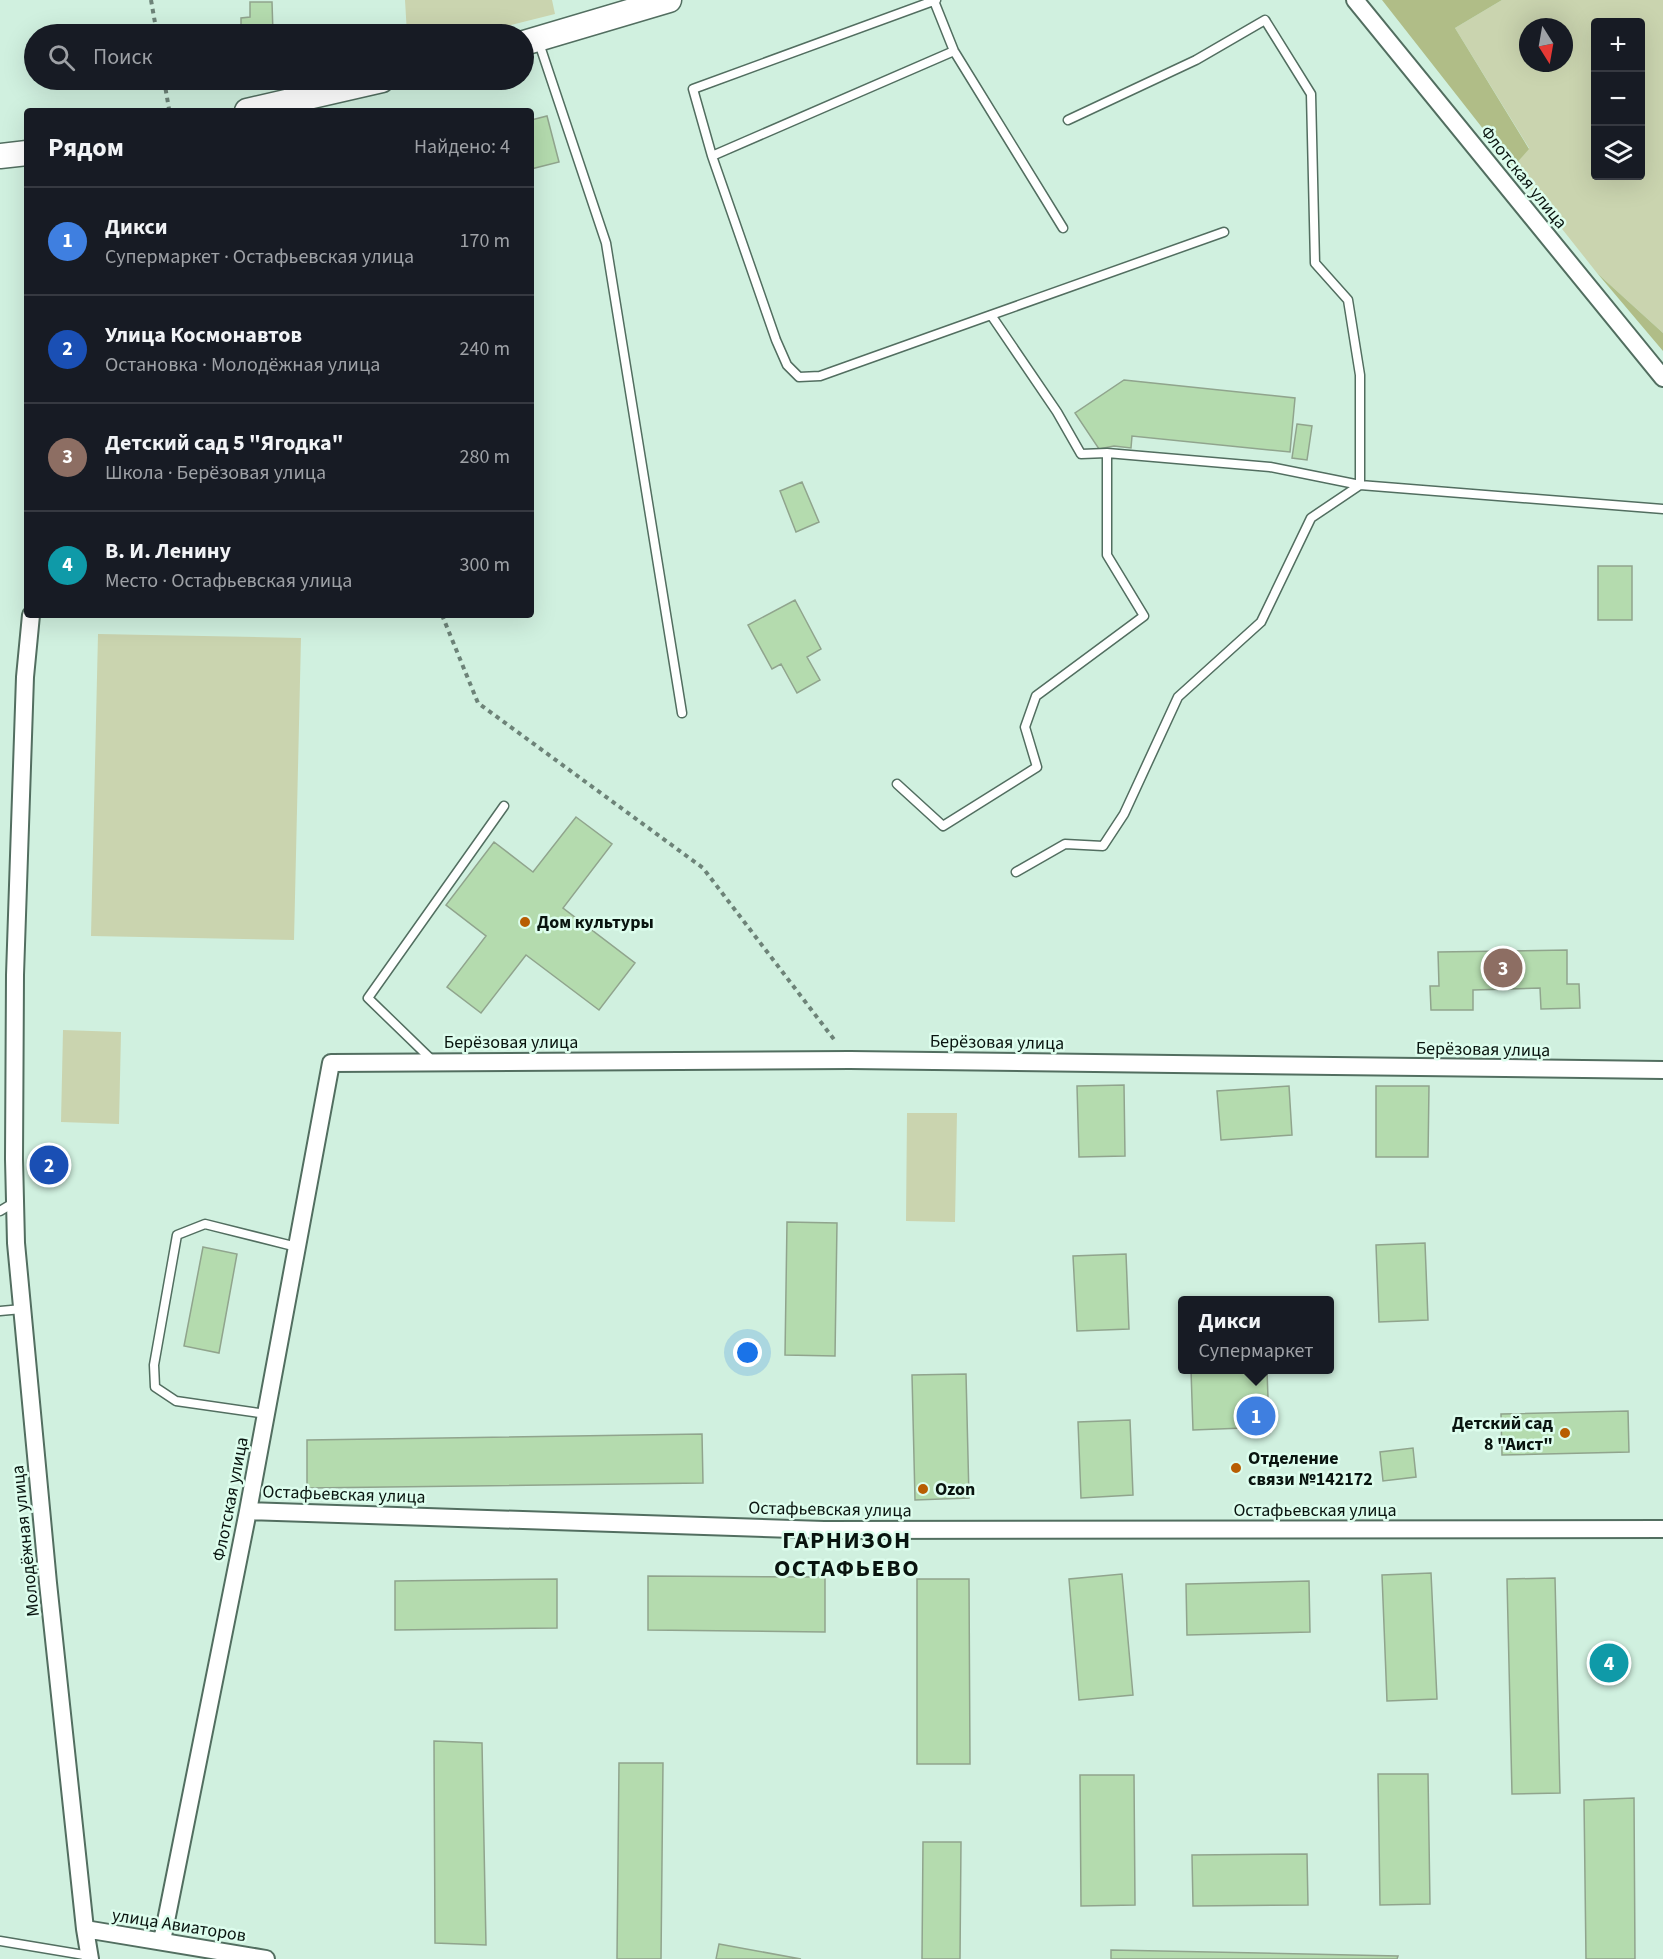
<!DOCTYPE html>
<html lang="ru">
<meta charset="utf-8">
<style>
:root{--surface:#171b24;--page:#242831;--text:#f1f3f6;--muted:#9ea1a6;--line:#363941;--accent:#db2777}
body{margin:0;font-family:"Source Sans 3",sans-serif;background:var(--page);color:var(--text)}
.controls{position:absolute;right:18px;top:18px;display:grid;overflow:hidden;border-radius:6px;box-shadow:0 6px 24px #0002}
.controls button{width:54px;height:54px;display:grid;place-items:center;padding:0;border:0;border-bottom:2px solid var(--line);background:var(--surface);color:var(--text);font:30px sans-serif}
.compass{position:absolute;left:1519px;top:18px;width:54px;height:54px;border-radius:50%;background:var(--surface);box-shadow:0 6px 24px #0002;rotate:169deg}
.you{position:absolute;left:748px;top:1353px;width:21px;height:21px;margin:-15px;border:4px solid #fff;border-radius:50%;background:#1a73e8;box-shadow:0 0 0 9px #1a73e833}
.badge{display:grid;place-items:center;width:39px;height:39px;border-radius:50%;background:var(--accent);color:#fff;font-size:20px;font-weight:700}
.pin{position:absolute;translate:-50% -50%;border:3px solid #fff;box-shadow:0 2px 6px #0006}
.popup{position:absolute;left:1178px;top:1296px;width:156px;height:78px;box-sizing:border-box;display:grid;place-content:center;border-radius:6px;background:var(--surface);filter:drop-shadow(0 2px 4px #0005);font-size:20px;white-space:nowrap;color:var(--muted)}
.popup b{font-size:22px;color:var(--text)}
.popup::after{content:'';position:absolute;left:50%;top:100%;margin-left:-12px;border:12px solid transparent;border-top-color:var(--surface)}
.list{margin:0;padding:0;list-style:none}
h2{display:flex;justify-content:space-between;align-items:center;height:78px;margin:0;padding:0 24px;font-size:26px}
h2 small{font-size:20px;font-weight:400;color:var(--muted)}
.list li{display:grid;grid-template-columns:39px 1fr auto;gap:18px;align-items:center;box-sizing:border-box;height:108px;padding:0 24px;border-top:2px solid var(--line)}
.list b{display:block;font-size:22px;white-space:nowrap}
.list p{margin:0;font-size:20px;white-space:nowrap;color:var(--muted)}
.list em{font-size:20px;font-style:normal;color:var(--muted)}
.icon{flex:none;width:33px;height:33px;fill:none;stroke:currentColor;stroke-width:2;stroke-linecap:round;stroke-linejoin:round}
.map{position:relative;flex:none;width:1663px;height:1959px;overflow:hidden}
.search{position:absolute;background:var(--surface);box-shadow:0 6px 24px #0002;left:24px;top:24px;width:510px;height:66px;display:flex;align-items:center;gap:15px;box-sizing:border-box;padding:0 21px;border-radius:33px;color:var(--muted);font-size:22px}
.panel{position:absolute;background:var(--surface);box-shadow:0 6px 24px #0002;left:24px;top:108px;width:510px;height:510px;border-radius:6px}
.map>svg:first-child{display:block}
</style>
<div class="map">
<svg width="1663" height="1959" viewBox="0 0 1663 1959">
<rect width="100%" height="100%" fill="#d0f0df"/>
<!-- green -->
<path fill="#cad4af" fill-rule="evenodd" d="M405,0H552L555,14L475,34H407Z
M1502,0H1663V333L1597,273L1513,167L1529,148L1455,28ZM1596,22H1640V176H1596ZM1528,27H1564V63H1528Z
M98,634L301,638L294,940L91,936Z
M63,1030L121,1032L119,1124L61,1122Z
M907,1113H957L955,1222L906,1221Z"/>
<!-- forest -->
<path fill="#b0bd87" d="M1382,0H1502L1455,28L1529,149L1513,167Z
M1597,273L1663,333V351Z"/>
<!-- building -->
<path fill="#b4dbae" stroke="#90a48d" stroke-width="1.5" d="M250,2H272L273,34H241V18L250,17Z
M547,116L559,162L531,169V120Z
M1124,380L1295,398L1290,452L1132,436L1131,448L1114,446L1099,449L1075,413Z
M1297,424L1312,426L1307,460L1292,458Z
M802,482L819,522L796,532L780,491Z
M1598,566H1632V620H1598Z
M795,600L821,649L807,657L820,680L797,693L781,664L772,669L748,625Z
M576,817L612,844L563,908L635,963L599,1010L526,955L481,1013L447,987L486,936L446,905L494,842L533,872Z
M1567,950V984H1579L1580,1008L1541,1009L1540,988L1473,990V1010H1431L1430,986H1439L1438,952Z
M1124,1085L1125,1156L1079,1157L1077,1086Z
M1289,1086L1292,1135L1221,1140L1217,1091Z
M1376,1086H1429L1428,1157H1376Z
M787,1222L837,1223L835,1356L785,1355Z
M1425,1243L1428,1320L1379,1322L1376,1245Z
M203,1247L237,1254L219,1353L184,1346Z
M1126,1254L1129,1329L1077,1331L1073,1256Z
M1191,1370H1267L1269,1427L1193,1430Z
M966,1374L969,1498L915,1500L912,1375Z
M1628,1411L1629,1452L1502,1455L1501,1414Z
M1130,1420L1133,1495L1081,1498L1078,1422Z
M702,1434L703,1483L307,1488V1440Z
M1413,1448L1416,1477L1383,1481L1380,1452Z
M1431,1573L1437,1699L1387,1701L1382,1575Z
M1122,1574L1133,1695L1079,1700L1069,1579Z
M648,1576L825,1577V1632L648,1630Z
M1555,1578L1560,1793L1512,1794L1507,1579Z
M557,1579V1628L395,1630V1581Z
M917,1579H969L970,1764H917Z
M1309,1581L1310,1632L1187,1635L1186,1584Z
M434,1741L482,1743L486,1945L435,1943Z
M619,1763H663L661,1959H617Z
M1378,1774H1428L1430,1904L1380,1905Z
M1080,1775H1134L1135,1905L1081,1906Z
M1634,1798L1635,1959H1586L1584,1800Z
M923,1842H961L960,1959H922Z
M1307,1854L1308,1905L1193,1906L1192,1855Z
M719,1944L801,1959H716Z
M1111,1950L1398,1956L1397,1959H1111Z"/>
<g fill="none" stroke-linecap="round" stroke-linejoin="round">
<!-- lane casing -->
<g stroke="#526e60" stroke-width="11">
<path id="lane" d="M934,1L954,51L1063,228
M538,40L606,243L682,713
M954,51L712,156L776,340L787,365L799,377L820,376L991,315
M1068,120L1196,60L1265,20L1311,94L1315,263L1348,300L1360,375V485L1663,509
M712,156L693,89L936,0
M1224,232L991,315L1057,412L1081,454L1107,453L1270,467L1360,485
M897,784L943,826L1037,767L1025,727L1036,696L1144,616L1107,555V453
M1016,872L1065,844L1103,846L1124,814L1178,697L1261,622L1311,518L1360,485
M434,1062L368,998L504,806
M0,1211L15,1202
M0,1311L22,1309
M266,1414L176,1401L155,1387L154,1365L177,1235L205,1224L297,1247
M0,1941L90,1956"/>
</g>
<!-- street casing -->
<g stroke="#526e60" stroke-width="20">
<path id="street" d="M1355,0L1663,378
M31,615L25,677L15,975L14,1159L16,1243L48,1583L85,1929L90,1959
M248,1511L824,1530L1663,1529
M85,1929L266,1959
M162,1941L248,1511L331,1063L850,1060L1663,1070"/>
</g>
<!-- secondary casing -->
<g stroke="#526e60" stroke-width="27">
<path id="secondary" d="M524,43L669,0
M247,111L382,80
M0,156L27,153"/>
</g>
<!-- path -->
<path stroke="#6d8378" stroke-width="4" stroke-dasharray="4.5 4.5" stroke-linecap="butt" d="M151,0L157,34
M164,80L169,109
M442,615L478,703L703,868L836,1042"/>
<!-- lane -->
<use href="#lane" stroke="#fff" stroke-width="8"/>
<!-- street -->
<use href="#street" stroke="#fff" stroke-width="16"/>
<!-- secondary -->
<use href="#secondary" stroke="#fff" stroke-width="24"/>
</g>
<!-- markers -->
<g fill="#b85d02" stroke="#ddfded" stroke-width="2">
<circle cx="525" cy="922" r="6"/>
<circle cx="1565" cy="1433" r="6"/>
<circle cx="1236" cy="1468" r="6"/>
<circle cx="923" cy="1489" r="6"/>
</g>
<g text-anchor="middle" stroke-width="5" stroke-linejoin="round" paint-order="stroke">
<!-- street labels -->
<g font-size="18" fill="#09140f" stroke="#ddfded">
<text transform="translate(1524 177) rotate(51)" y="6">Флотская улица</text>
<text x="511" y="1048">Берёзовая улица</text>
<text transform="translate(997 1042) rotate(1)" y="6">Берёзовая улица</text>
<text transform="translate(1483 1049) rotate(1)" y="6">Берёзовая улица</text>
<text transform="translate(344 1494) rotate(2)" y="6">Остафьевская улица</text>
<text transform="translate(230 1499) rotate(-79)" y="6">Флотская улица</text>
<text transform="translate(830 1509) rotate(1)" y="6">Остафьевская улица</text>
<text x="1315" y="1516">Остафьевская улица</text>
<text transform="translate(25 1541) rotate(-96)" y="6">Молодёжная улица</text>
<text transform="translate(179 1925) rotate(9)" y="6">улица Авиаторов</text>
</g>
<!-- poi labels -->
<g font-size="18" font-weight="bold" fill="#09140f" stroke="#ddfded" text-anchor="start">
<text x="537" y="928">Дом культуры</text>
<text x="1553" y="1429" text-anchor="end">Детский сад<tspan x="1553" dy="21">8 "Аист"</tspan></text>
<text x="1248" y="1464">Отделение<tspan x="1248" dy="21">связи №142172</tspan></text>
<text x="935" y="1495">Ozon</text>
</g>
<!-- district labels -->
<g font-size="24" font-weight="bold" letter-spacing="1.5" fill="#09140f" stroke="#ddfded">
<text x="847" y="1548">ГАРНИЗОН<tspan x="847" dy="28">ОСТАФЬЕВО</tspan></text>
</g>
</g>
</svg>
<div class="controls">
<button>+</button>
<button>−</button>
<button><svg class="icon" aria-label="layers" viewBox="0 0 24 24"><path d="M12 4l9 5-9 5-9-5zM3 14l9 5 9-5"/></svg></button>
</div>
<svg class="compass" viewBox="-18 -18 36 36"><path d="M0-13l5 13h-10z" fill="#e53935"/><path d="M0 13l5-13h-10z" fill="#9ea1a6"/></svg>
<div class="you"></div>
<div class="pin badge" style="left:1256px;top:1416px;background:#3f7fe0">1</div>
<div class="popup"><b>Дикси</b>Супермаркет</div>
<div class="pin badge" style="left:49px;top:1165px;background:#1a4fb4">2</div>
<div class="pin badge" style="left:1503px;top:968px;background:#8d6e63">3</div>
<div class="pin badge" style="left:1609px;top:1663px;background:#0f9aa8">4</div>
<div class="search"><svg class="icon" aria-label="search" viewBox="0 0 24 24"><circle cx="10" cy="10" r="6"/><path d="M15 15l6 6"/></svg>Поиск</div>
<section class="panel">
<h2>Рядом<small>Найдено: 4</small></h2>
<ul class="list">
<li><span class="badge" style="background:#3f7fe0">1</span><div><b>Дикси</b><p>Супермаркет · Остафьевская улица</p></div><em>170 m</em></li>
<li><span class="badge" style="background:#1a4fb4">2</span><div><b>Улица Космонавтов</b><p>Остановка · Молодёжная улица</p></div><em>240 m</em></li>
<li><span class="badge" style="background:#8d6e63">3</span><div><b>Детский сад 5 &quot;Ягодка&quot;</b><p>Школа · Берёзовая улица</p></div><em>280 m</em></li>
<li><span class="badge" style="background:#0f9aa8">4</span><div><b>В. И. Ленину</b><p>Место · Остафьевская улица</p></div><em>300 m</em></li>
</ul>
</section>
</div>
